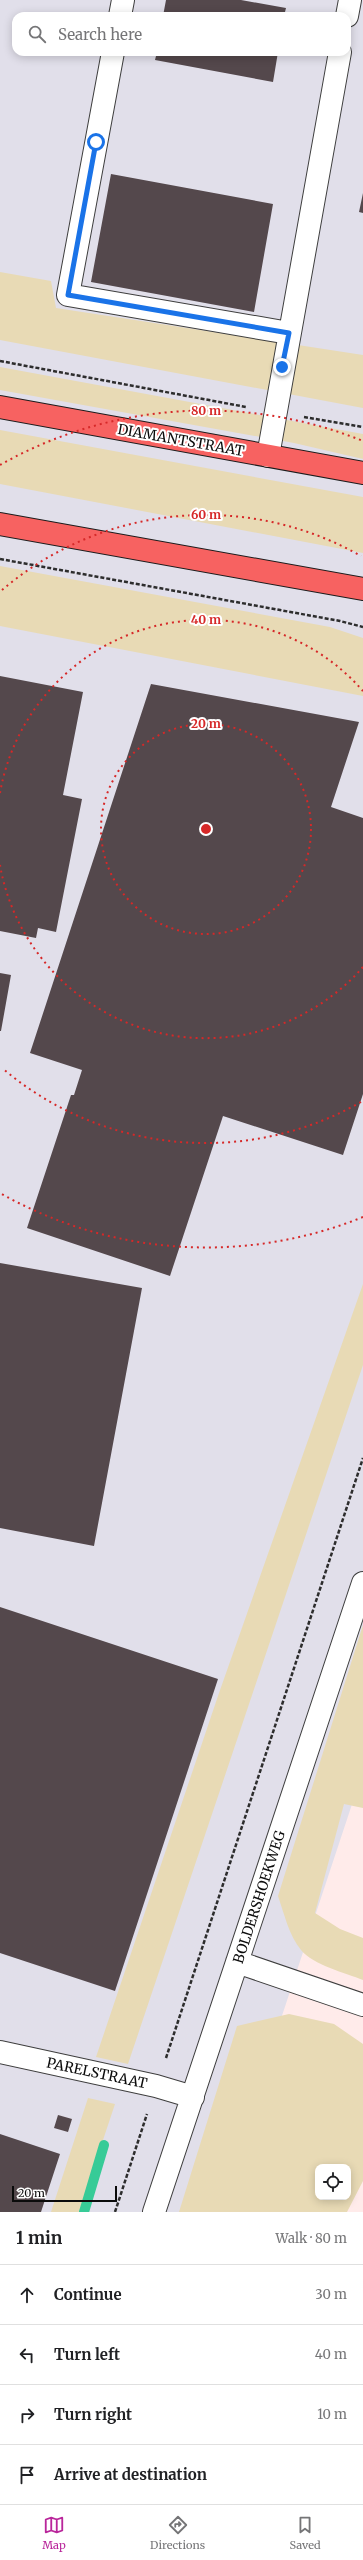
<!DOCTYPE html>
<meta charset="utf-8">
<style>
:root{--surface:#fff;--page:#f6f6f6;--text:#202124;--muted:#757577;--line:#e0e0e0;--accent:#b9269b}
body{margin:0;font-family:Merriweather,serif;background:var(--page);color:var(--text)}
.controls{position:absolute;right:12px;bottom:12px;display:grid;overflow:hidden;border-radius:8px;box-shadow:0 2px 10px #0003}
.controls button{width:36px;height:36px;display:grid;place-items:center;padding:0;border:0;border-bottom:1px solid var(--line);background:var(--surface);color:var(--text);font:20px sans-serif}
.scale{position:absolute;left:12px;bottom:10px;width:105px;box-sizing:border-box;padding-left:4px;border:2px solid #0b0b0b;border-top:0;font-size:11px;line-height:14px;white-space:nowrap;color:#0b0b0b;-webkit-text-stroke:3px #fff;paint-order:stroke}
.stop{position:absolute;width:12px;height:12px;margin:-9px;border:3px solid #1a73e8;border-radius:50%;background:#fff}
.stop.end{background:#1a73e8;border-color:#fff;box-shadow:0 1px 4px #0008}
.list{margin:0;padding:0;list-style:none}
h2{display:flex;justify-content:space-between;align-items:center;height:52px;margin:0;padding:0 16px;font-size:17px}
h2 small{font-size:13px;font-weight:400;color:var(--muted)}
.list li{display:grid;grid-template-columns:26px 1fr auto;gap:12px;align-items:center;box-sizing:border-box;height:60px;padding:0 16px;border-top:1px solid var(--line)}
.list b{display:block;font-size:15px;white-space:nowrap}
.list em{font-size:13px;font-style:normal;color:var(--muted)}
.icon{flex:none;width:22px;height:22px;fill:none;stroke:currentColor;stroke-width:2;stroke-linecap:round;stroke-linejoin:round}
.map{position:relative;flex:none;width:363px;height:2212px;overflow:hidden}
.search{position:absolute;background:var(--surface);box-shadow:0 2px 10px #0003;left:12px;right:12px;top:12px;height:44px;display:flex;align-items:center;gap:10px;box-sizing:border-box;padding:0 14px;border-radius:12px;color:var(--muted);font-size:15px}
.sheet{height:292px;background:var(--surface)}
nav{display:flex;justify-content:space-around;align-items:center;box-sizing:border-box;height:56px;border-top:1px solid var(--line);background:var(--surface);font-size:11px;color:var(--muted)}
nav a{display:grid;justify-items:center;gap:2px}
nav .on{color:var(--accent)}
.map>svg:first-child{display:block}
</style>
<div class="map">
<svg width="363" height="2212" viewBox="0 0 363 2212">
<rect width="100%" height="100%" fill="#ffebea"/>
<!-- industrial -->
<path fill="#e1dfea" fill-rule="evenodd" d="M0,0H363V1771L217,2212H0ZM16,16H347V52H16Z"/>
<!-- green -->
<path fill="#e8dab5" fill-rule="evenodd" d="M0,272L51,281L56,308L363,355V408L0,340Z
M0,367L363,434V459L294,443L0,390Z
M0,430L363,497V553L0,484Z
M0,566L330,627L363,638V696L0,626Z
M363,1284V1365L128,2064L96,2057L219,1693Z
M363,1625V1808L344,1804L315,1913L340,1929L363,1938V1980C346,1973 313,1965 301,1950C289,1936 284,1913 278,1896Z
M289,2014L334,2024L363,2044V2181L347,2212H179L237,2026ZM318,2167H348V2197H318Z
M88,2098L115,2104L79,2212H51Z"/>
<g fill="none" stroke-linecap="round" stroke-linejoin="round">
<!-- stream -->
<path stroke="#37cb97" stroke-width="10" d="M84,2212L104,2145"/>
</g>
<!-- building -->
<path fill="#54484c" d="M166,0H241L286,8L284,16H163Z
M157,52H278L273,82L155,60Z
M111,174L273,204L254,312L91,282Z
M363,193V213L359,212Z
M0,676L83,692L63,795L82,799L56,932L38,928L36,938L0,931Z
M151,684L359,722L331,807L363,818V1094L343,1155L223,1116L170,1276L27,1228L71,1095H74L82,1070L30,1053Z
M0,973L11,975L1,1031H0Z
M0,1263L142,1288L94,1546L0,1528Z
M0,1607L218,1679L115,1991L0,1953Z
M58,2115L72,2119L68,2132L54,2128Z
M0,2134L60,2154L41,2212H0Z"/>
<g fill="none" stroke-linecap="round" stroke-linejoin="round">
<!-- minor casing -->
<g stroke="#3e3e3e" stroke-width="24">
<path id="minor" d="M120,16L123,0
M347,16L350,0
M113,52L68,295L289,333
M268,456L340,52
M237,1962L363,2005
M0,2052L156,2086L193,2097
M154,2212L363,1583"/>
</g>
<!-- major casing -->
<g stroke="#1c1c1c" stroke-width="24">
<path id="major" d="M0,407L363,473
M0,524L363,589"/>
</g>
<!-- path -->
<path stroke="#2d2d2d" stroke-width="2.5" stroke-dasharray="4 2" stroke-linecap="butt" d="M0,361L246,407
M304,417L363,427
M0,559L340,621L363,627
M166,2058L363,1458
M115,2212L147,2114"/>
<!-- minor -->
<use href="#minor" stroke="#fff" stroke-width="22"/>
<!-- major -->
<use href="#major" stroke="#f76261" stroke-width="22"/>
</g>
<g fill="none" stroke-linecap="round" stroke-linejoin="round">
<!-- route -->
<path stroke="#1a73e8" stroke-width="5" d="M96,142L68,295L289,333L282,367"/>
</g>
<!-- distance rings -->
<g fill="none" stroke="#d62828" stroke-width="2" stroke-dasharray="2 4">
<circle cx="206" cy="829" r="105"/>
<path d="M363 967A209 209 0 0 1 0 865M0 793A209 209 0 0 1 363 691"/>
<path d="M361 1102A314 314 0 0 1 2 1068M2 590A314 314 0 0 1 361 556"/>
<path d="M363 1217A418 418 0 0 1 0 1193M0 465A418 418 0 0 1 363 441"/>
</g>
<g text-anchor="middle" stroke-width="4" stroke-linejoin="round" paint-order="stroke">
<!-- street labels -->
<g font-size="14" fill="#0b0b0b" stroke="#fff">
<text transform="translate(181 440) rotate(10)" y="5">DIAMANTSTRAAT</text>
<text transform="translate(259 1897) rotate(-72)" y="5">BOLDERSHOEKWEG</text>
<text transform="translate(97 2073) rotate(12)" y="5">PARELSTRAAT</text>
</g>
</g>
<circle cx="206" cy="829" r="6" fill="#d62828" stroke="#fff" stroke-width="2"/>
<g font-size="12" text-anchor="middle" font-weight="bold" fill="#d62828" stroke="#fff" stroke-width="4" stroke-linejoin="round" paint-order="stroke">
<text x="206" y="415">80 m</text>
<text x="206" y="519">60 m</text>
<text x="206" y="624">40 m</text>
<text x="206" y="728">20 m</text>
</g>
</svg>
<div class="controls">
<button><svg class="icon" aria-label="locate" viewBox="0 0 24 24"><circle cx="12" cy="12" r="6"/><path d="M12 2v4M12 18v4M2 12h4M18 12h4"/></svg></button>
</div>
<div class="scale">20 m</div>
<div class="stop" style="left:96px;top:142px"></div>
<div class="stop end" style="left:282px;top:367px"></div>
<div class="search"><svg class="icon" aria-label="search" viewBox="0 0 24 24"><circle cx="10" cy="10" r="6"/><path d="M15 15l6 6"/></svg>Search here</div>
</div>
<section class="sheet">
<h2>1 min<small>Walk · 80 m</small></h2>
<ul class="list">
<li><svg class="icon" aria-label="ahead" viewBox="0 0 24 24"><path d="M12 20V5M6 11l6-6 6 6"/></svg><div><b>Continue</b></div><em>30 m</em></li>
<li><svg class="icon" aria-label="left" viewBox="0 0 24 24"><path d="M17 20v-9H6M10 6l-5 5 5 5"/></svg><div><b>Turn left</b></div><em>40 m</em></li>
<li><svg class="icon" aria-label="right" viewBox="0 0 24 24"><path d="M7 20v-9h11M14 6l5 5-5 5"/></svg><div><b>Turn right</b></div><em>10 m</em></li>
<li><svg class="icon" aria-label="arrive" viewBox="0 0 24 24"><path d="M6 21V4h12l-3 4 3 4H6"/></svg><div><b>Arrive at destination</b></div></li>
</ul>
</section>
<nav>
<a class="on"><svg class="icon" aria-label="map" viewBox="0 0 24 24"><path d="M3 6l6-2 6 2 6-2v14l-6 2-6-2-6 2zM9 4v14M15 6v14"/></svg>Map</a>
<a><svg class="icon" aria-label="directions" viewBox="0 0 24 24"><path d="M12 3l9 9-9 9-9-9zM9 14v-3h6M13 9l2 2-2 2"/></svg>Directions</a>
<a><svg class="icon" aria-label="saved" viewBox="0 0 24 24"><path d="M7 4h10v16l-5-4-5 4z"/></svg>Saved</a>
</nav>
